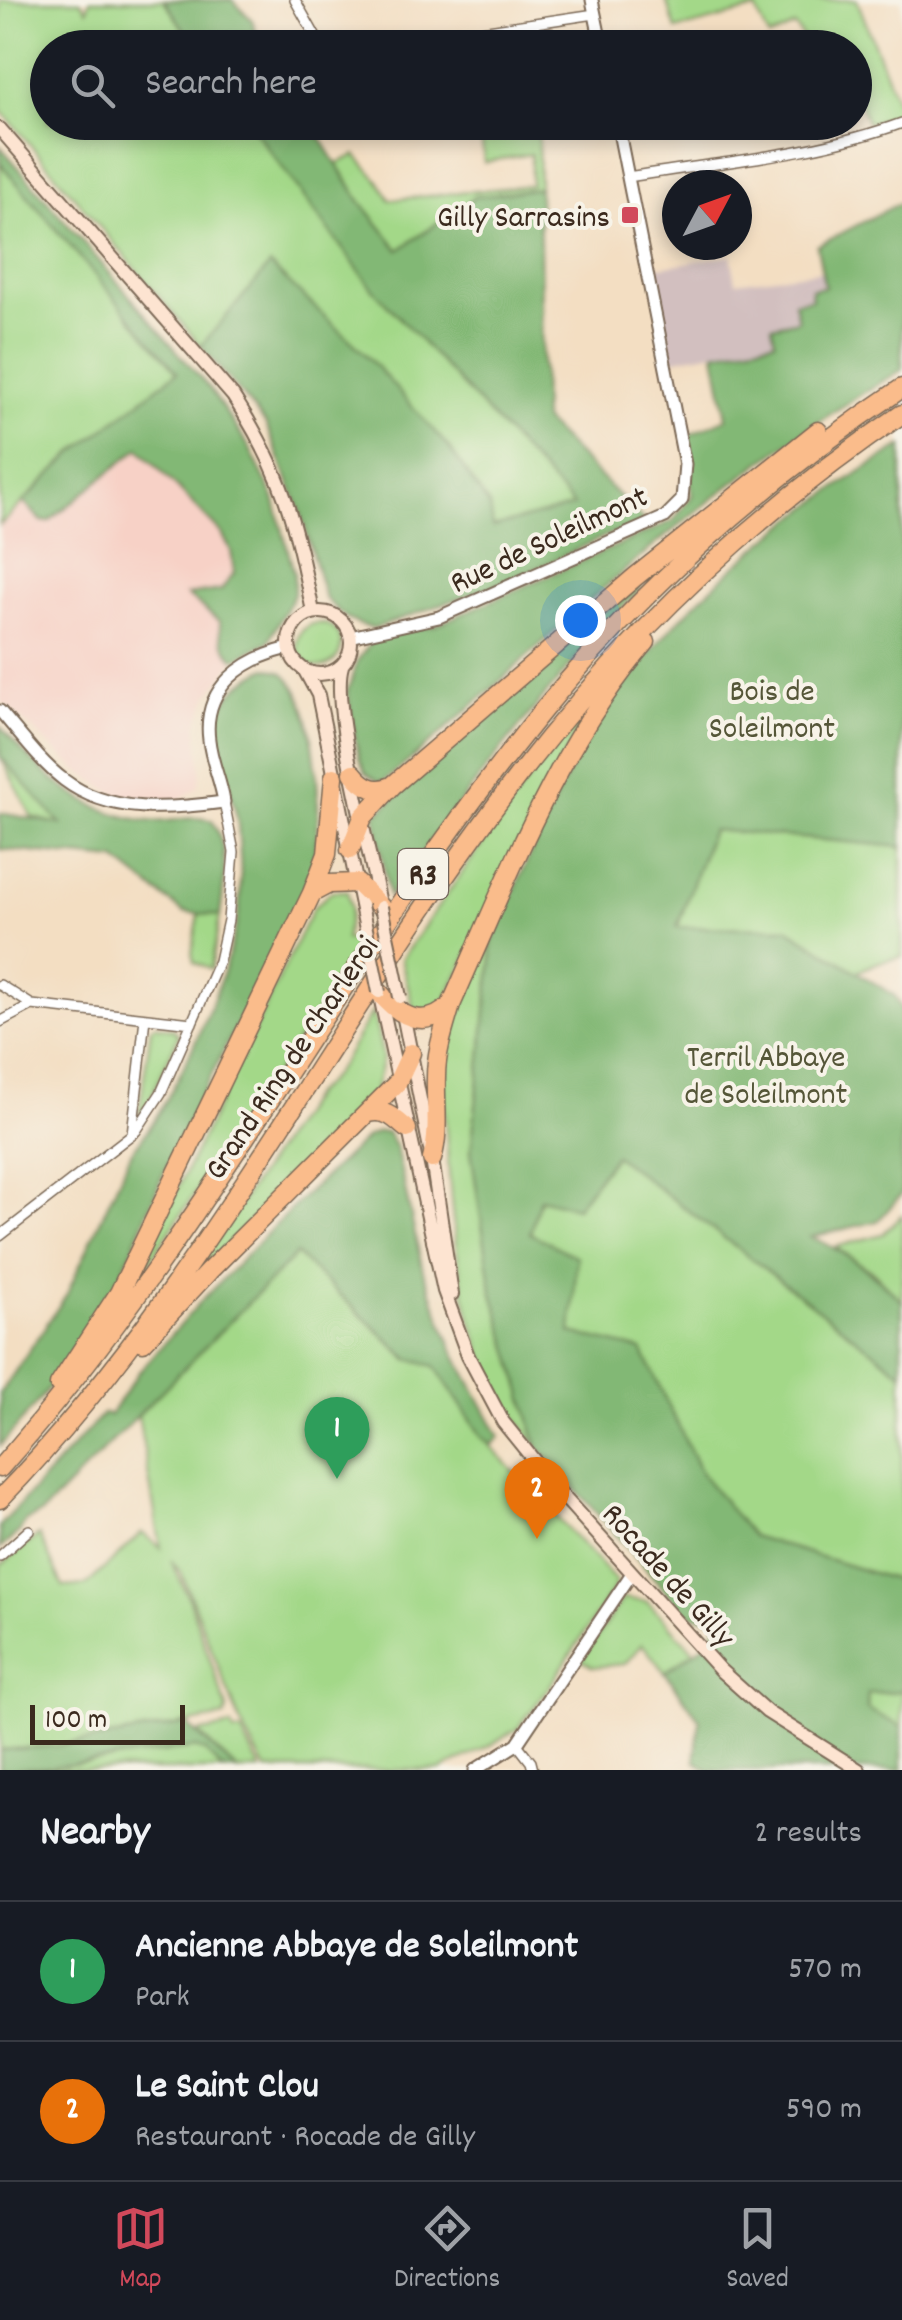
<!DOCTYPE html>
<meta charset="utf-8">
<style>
:root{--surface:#171b24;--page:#242831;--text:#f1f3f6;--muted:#9ea1a6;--line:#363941;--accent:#d1495b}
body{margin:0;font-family:Dekko,sans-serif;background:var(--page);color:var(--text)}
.compass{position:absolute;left:662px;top:170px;width:90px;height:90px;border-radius:50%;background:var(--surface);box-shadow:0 5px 15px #0003;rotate:49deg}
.scale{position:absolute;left:30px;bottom:25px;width:155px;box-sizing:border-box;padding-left:10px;border:5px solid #3b2a1e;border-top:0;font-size:28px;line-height:35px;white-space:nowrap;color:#3b2a1e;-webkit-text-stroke:8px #f7f3e8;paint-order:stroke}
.you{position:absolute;left:580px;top:620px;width:35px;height:35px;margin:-25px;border:8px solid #fff;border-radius:50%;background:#1a73e8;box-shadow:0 0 0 15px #1a73e833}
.badge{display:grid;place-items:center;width:65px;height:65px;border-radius:50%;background:var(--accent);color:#fff;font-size:32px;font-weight:700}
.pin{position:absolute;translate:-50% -82px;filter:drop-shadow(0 2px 5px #0008)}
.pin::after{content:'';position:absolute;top:52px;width:35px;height:30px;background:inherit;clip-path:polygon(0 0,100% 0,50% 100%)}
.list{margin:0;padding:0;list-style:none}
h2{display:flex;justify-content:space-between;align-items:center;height:130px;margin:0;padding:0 40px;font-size:42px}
h2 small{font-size:32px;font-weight:400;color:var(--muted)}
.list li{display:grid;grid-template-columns:65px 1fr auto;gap:30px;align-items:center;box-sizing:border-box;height:140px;padding:0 40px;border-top:2px solid var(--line)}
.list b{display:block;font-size:38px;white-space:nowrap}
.list p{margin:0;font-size:32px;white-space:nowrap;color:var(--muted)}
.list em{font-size:32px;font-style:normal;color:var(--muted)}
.icon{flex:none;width:55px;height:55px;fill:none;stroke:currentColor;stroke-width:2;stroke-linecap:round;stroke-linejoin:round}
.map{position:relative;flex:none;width:902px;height:1770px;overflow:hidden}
.search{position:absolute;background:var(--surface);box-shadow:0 5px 15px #0003;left:30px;right:30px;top:30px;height:110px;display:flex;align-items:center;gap:25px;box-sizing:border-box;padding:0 35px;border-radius:55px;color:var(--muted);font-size:38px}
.sheet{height:410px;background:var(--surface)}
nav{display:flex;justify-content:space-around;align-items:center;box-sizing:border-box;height:140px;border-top:2px solid var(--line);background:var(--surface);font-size:28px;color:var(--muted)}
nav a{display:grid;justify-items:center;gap:5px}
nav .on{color:var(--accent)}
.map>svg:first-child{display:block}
</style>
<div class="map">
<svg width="902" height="1770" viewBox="0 0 902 1770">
<rect width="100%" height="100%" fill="#f7f3e8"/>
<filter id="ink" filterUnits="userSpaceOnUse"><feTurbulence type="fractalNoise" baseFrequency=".01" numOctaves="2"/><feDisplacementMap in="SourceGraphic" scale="20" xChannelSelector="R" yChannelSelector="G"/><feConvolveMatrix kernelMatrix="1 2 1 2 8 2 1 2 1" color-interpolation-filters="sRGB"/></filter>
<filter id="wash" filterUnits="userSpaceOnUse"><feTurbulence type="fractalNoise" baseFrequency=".0048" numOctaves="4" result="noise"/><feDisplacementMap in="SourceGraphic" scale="40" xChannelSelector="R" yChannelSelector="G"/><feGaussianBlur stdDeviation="2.25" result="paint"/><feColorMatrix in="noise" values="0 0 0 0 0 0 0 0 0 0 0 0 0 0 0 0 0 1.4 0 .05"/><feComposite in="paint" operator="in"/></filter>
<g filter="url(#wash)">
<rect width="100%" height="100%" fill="#f3dec2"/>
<!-- built -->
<path fill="#f7d1c6" d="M139,447L222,534L231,550L234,573L221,591L188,596L221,622L229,653L235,659L209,695L197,724L201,774L198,787L179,800H124L77,770L0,700V525L23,502L42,520L48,522Z"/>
<!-- industrial -->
<path fill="#d2bfbf" d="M731,255L736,282L822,271L825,287L798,321L775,341L671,360L652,263L661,267Z"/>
<!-- green -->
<path fill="#a3d888" stroke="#6f8153" stroke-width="2.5" d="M0,0H80L87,10L90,0H164L196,47L48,48V122L249,123L372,288L575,507L492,528L490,507L450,449L367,356L270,266L201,346L0,109Z
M666,0H857L902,115L867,123L855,88L854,48L809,47L795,26L769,38L756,9L676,30Z
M480,123H538L539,188L475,197L399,250L360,201L337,163L356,155L379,181L390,200L531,185V154L484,162Z
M0,163L178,372L72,454L0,525Z
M297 645a22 22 0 1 1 44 0a22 22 0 1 1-44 0Z
M591,702L443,1006L422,1014L413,1007L401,959L529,778Z
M0,756C16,776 52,807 62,825L32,817Z
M712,830L902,847V957L879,962L857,972L787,928H677Z
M332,891H347L351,909L345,939L358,941L360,948L124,1299L313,908Z
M199,913L220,916L211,969L194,962L192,953Z
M491,944L492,957L471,1151L492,1290L538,1447C528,1433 515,1419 506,1404C460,1325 453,1236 447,1147C445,1112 440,1076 448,1041C457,1007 476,975 491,944Z
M373,1011L383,1058L374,1095L178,1296L314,1093C340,1076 355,1038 373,1011Z
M155,1025L173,1029L179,1035L144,1113H139L151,1028Z
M615,1155L902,1373V1582L752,1536L701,1473L642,1350L571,1333L530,1233L540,1198L576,1207Z
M902,1215V1301L873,1272L835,1247L883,1234Z
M296,1254L408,1359L435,1366L482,1437L616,1581L614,1588L548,1689L518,1728L491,1745L441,1770H266L241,1724L181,1572L171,1560L189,1599L227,1709L225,1717L57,1746L0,1750V1566L39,1535L63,1587L87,1585L142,1533L161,1548L138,1415Z
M623,1598L648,1602L695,1652L665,1672L642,1644L625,1664L593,1667L581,1660Z
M902,1691V1727L867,1710L868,1694Z
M232,1726L234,1733L241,1731L261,1770H237L198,1733Z
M195,1748L205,1751L222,1770H26Z"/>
<!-- forest -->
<path fill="#82b874" stroke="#5e7149" stroke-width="2.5" d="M164,0H232L252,20L259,41L275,47H196Z
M249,123H311L360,201L399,250L475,197L539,188L543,420L648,525L608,535L514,579L375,628C353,626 341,615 325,598L299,507L265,423L201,346L270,265L367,356L450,449L490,507L493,527L574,506L372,288Z
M0,146L209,388L248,445L274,498L294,573V594L268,642L235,659C224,649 219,636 220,622L187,595L221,590L234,573L231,551L222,534L139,448L48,522L42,521L23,502L72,454L177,372L0,163Z
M902,202V370C790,434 686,516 589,601C520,662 453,726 382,783L366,773L359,758L347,692L358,660L378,632L434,626L673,521L692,496L686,436L727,418L715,353L775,341L772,326L798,320L794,302L812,299L811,289L825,287L817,246Z
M902,446V847L712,830L677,927L787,928L895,996L902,1011V1194L878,1221L811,1237C847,1252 874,1274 902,1301V1373L615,1155L576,1207L540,1198L530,1233L577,1257L571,1333L642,1350L701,1473L752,1536L902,1582V1691L868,1694L867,1709L902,1727V1770H709L695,1761L700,1720L665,1672L712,1639L717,1620L686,1614L538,1447L492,1290L471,1151L492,957L491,944C518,884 542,822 573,764C642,633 776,520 902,446Z
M641,588C548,684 469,790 389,897L375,815L630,589Z
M267,668C270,669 280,671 282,672C320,698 324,828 312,869C295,928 254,990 226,1046C205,1089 183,1131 163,1175C146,1214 132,1256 112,1293C82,1348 41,1400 0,1446V1394L67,1294L132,1151C175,1100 226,982 238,916C243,886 240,855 238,825C236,799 213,747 215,729C219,699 242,680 267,668Z
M0,726C41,774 85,814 149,821C170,824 192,813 212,821C230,847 224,886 220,916L183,912L116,860L0,849V813L61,824L0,756Z
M377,1132H387L396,1148L423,1271L453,1350L500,1437L492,1445L482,1437L435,1366L409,1359L296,1254L41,1514L25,1521L20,1531L0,1549V1526L104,1413L110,1415L138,1373L200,1302L305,1195L367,1137Z
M186,1724L237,1770H222L205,1751L195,1748L52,1767L0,1770V1750L57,1746Z"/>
</g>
<g filter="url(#ink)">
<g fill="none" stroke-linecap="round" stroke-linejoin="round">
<!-- minor casing -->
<g stroke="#7b6957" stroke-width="12">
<path id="minor" d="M295,0L322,48
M367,48L595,14
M628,177C719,162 815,155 902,123
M0,985L32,1005L192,1023
M0,1022L32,1005
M132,1134L145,1018
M0,1236L136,1131L161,1093L219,961L228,920L234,852L224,802
M0,1556L29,1530
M517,1744L531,1762L533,1770"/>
</g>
<!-- tertiary casing -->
<g stroke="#7b6957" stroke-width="15">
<path id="tertiary" d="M592,0L602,48
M350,637L439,617L665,517L682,500L685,464L617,122
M0,711C20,734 40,762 64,780C110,815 171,809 224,802C221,781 211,761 209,740C202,687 243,659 289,648
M475,1770L517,1744L632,1573"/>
</g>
<!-- secondary casing -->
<g stroke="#7b6957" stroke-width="16">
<path id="secondary" d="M0,129L233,396C284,474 295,523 313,612
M289 643a31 31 0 1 1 62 0a31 31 0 1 1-62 0Z
M342,666C330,705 371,855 380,904
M305,671L318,695L361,905
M380,996L444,1291L468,1356L503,1422L562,1495L720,1670L767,1712L859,1770
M402,1009L432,1159L452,1294"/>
</g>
<!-- motorway casing -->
<g stroke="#7b6957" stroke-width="21">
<path id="motorway" d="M353,773C364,787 375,793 392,786
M350,850L363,817L392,786L635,577L818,431
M312,893L329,884L357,883L381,907
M379,992C400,1017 424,1031 451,1005
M368,1113C386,1109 394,1118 407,1129
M432,1159C440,1132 435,1105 436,1077C436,1052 444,1029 451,1005C507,880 556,747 646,642
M143,1342L209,1271L397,1083L411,1053
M59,1385L119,1293L312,893L327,854L334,777
M0,1468C208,1234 346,950 544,709C647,583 768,478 902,388
M0,1499C207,1285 338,1010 519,775C628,634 754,514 902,414"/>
</g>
<!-- minor -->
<use href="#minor" stroke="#fff" stroke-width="9"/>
<!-- tertiary -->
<use href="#tertiary" stroke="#fff" stroke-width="11"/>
<!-- secondary -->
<use href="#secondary" stroke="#fde4d1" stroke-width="12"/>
<!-- motorway -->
<use href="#motorway" stroke="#fabc8b" stroke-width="18"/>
<!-- secondary-bridge casing -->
<g stroke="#7b6957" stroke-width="16" stroke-linecap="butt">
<path id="secondary-bridge" d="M361,905L379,992
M381,907L400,997"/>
</g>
<!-- secondary-bridge -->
<use href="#secondary-bridge" stroke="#fde4d1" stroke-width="12"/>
</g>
</g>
<!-- markers -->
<rect fill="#d1495b" stroke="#f7f3e8" stroke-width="4" x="620" y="205" width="20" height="20" rx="5"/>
<g text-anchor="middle" stroke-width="8" stroke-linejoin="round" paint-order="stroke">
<!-- shield labels -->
<rect fill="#f7f3e8" stroke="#73665b" stroke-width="2.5" x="398" y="849" width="50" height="50" rx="8"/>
<g font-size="30" font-weight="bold" fill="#3b2a1e">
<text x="423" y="884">R3</text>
</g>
<!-- poi labels -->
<g font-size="32" fill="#3b2a1e" stroke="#f7f3e8" text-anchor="end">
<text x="610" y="226">Gilly Sarrasins</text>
</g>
<!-- street labels -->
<g font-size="32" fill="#3b2a1e" stroke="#f7f3e8">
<text transform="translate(548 538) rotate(-25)" y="11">Rue de Soleilmont</text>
<text transform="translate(290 1057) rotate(-56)" y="11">Grand Ring de Charleroi</text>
<text transform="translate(670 1574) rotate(48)" y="11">Rocade de Gilly</text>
</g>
<!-- park labels -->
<g font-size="32" fill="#555638" stroke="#f7f3e8">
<text x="772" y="700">Bois de<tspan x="772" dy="37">Soleilmont</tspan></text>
<text x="766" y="1066">Terril Abbaye<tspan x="766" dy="37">de Soleilmont</tspan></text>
</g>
</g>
</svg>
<svg class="compass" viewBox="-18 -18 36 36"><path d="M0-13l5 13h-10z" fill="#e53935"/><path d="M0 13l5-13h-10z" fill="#9ea1a6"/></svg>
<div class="scale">100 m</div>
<div class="you"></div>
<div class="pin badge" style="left:337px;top:1479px;background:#2e9e5b">1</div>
<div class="pin badge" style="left:537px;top:1539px;background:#e8710a">2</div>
<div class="search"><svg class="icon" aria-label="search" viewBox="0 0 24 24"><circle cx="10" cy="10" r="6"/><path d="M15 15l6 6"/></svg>Search here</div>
</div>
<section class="sheet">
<h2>Nearby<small>2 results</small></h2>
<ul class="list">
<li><span class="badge" style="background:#2e9e5b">1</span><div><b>Ancienne Abbaye de Soleilmont</b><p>Park</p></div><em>570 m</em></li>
<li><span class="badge" style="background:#e8710a">2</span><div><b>Le Saint Clou</b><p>Restaurant · Rocade de Gilly</p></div><em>590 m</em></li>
</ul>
</section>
<nav>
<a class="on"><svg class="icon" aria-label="map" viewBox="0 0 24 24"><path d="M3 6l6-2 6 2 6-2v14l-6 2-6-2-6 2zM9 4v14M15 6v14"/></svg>Map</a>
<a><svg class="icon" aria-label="directions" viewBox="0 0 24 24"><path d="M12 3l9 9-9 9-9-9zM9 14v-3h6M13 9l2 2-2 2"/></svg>Directions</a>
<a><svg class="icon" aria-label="saved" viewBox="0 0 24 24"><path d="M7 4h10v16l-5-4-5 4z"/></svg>Saved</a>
</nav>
